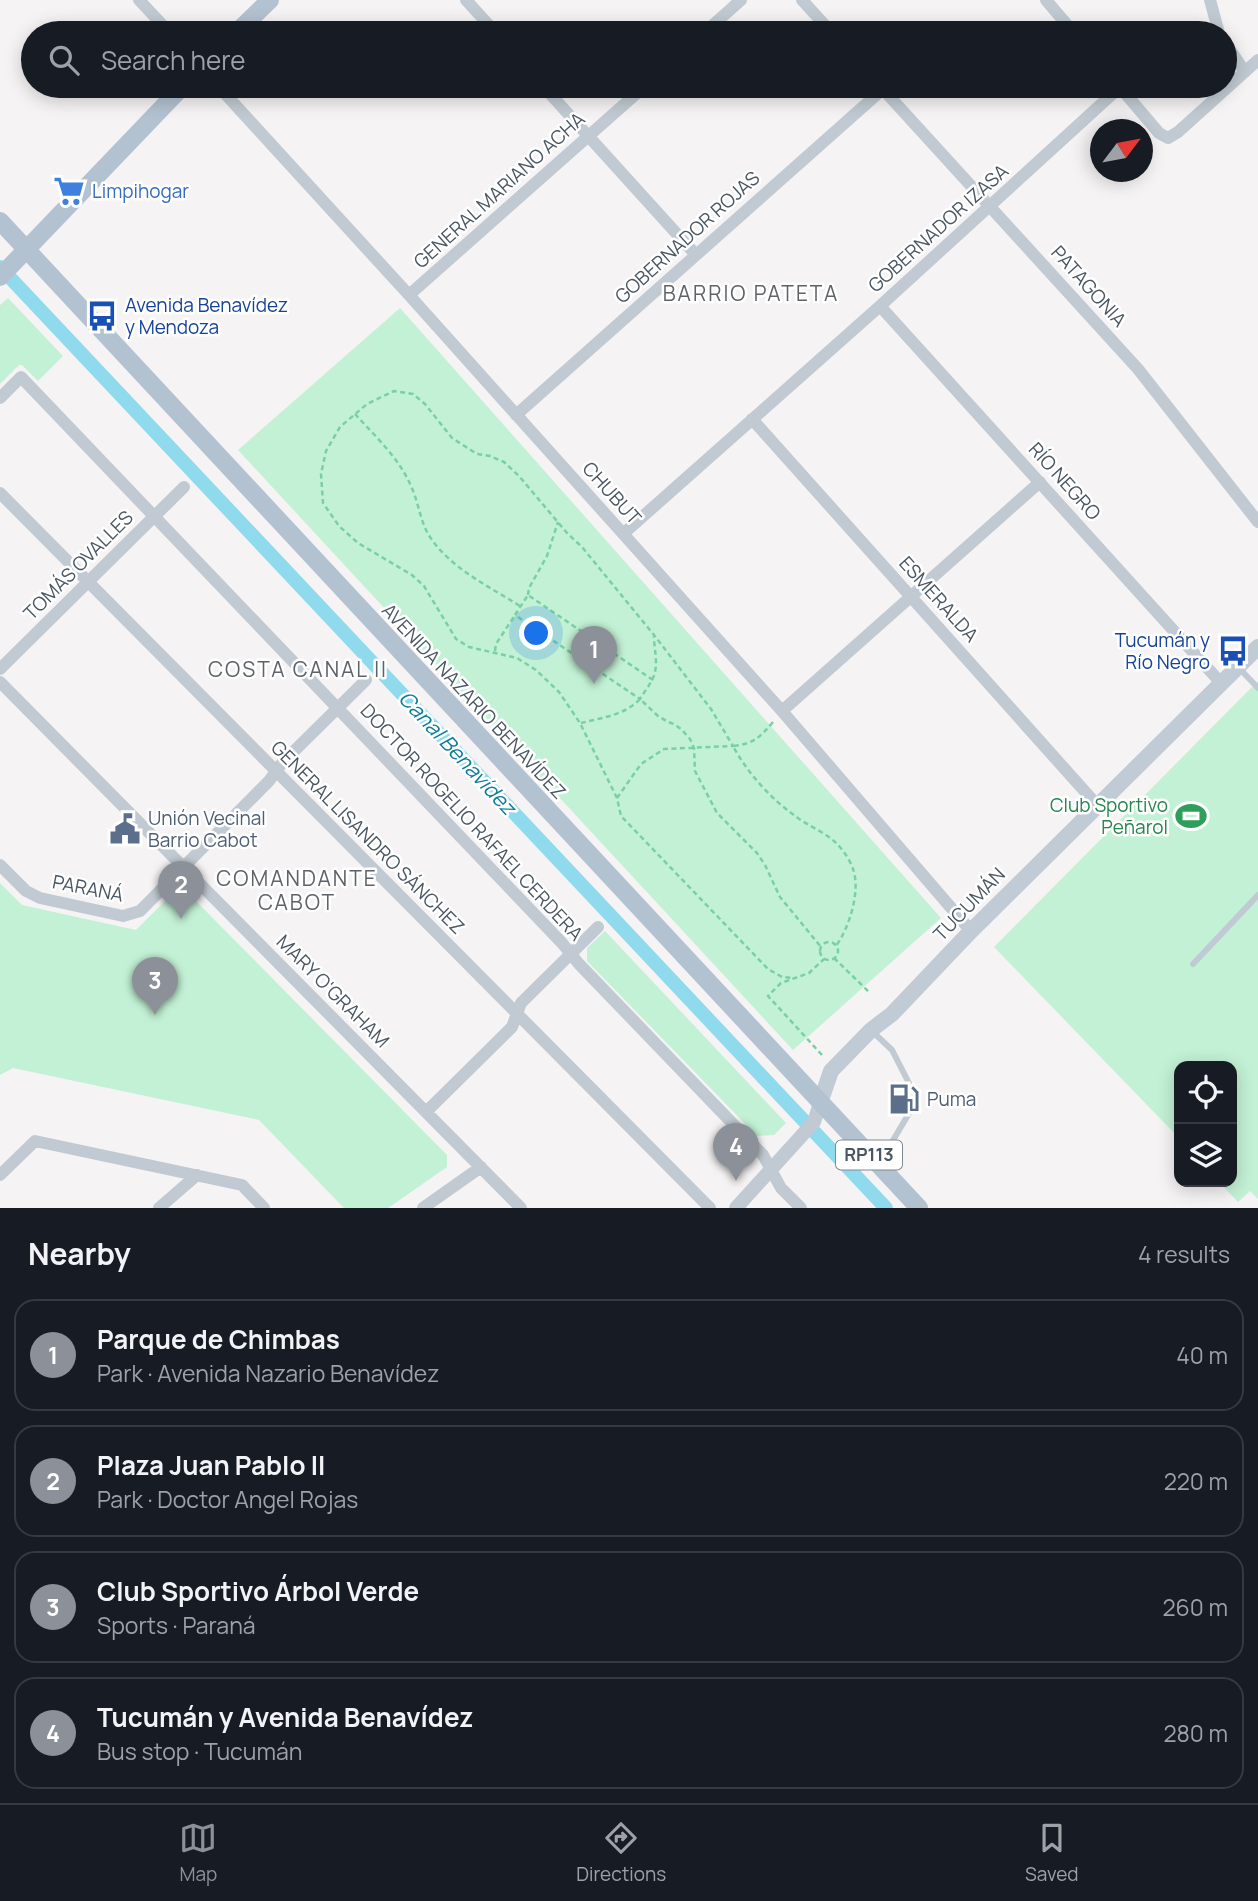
<!DOCTYPE html>
<meta charset="utf-8">
<style>
:root{--surface:#171b24;--page:#20242c;--text:#f1f3f6;--muted:#9ea1a6;--line:#363941;--accent:#8c9099}
body{margin:0;font-family:Manrope,sans-serif;background:var(--page);color:var(--text)}
.controls{position:absolute;right:21px;bottom:21px;display:grid;overflow:hidden;border-radius:14px;box-shadow:0 4px 18px #0003}
.controls button{width:63px;height:63px;display:grid;place-items:center;padding:0;border:0;border-bottom:2px solid var(--line);background:var(--surface);color:var(--text);font:35px sans-serif}
.compass{position:absolute;left:1090px;top:119px;width:63px;height:63px;border-radius:50%;background:var(--surface);box-shadow:0 4px 18px #0003;rotate:58deg}
.you{position:absolute;left:537px;top:634px;width:24px;height:24px;margin:-18px;border:5px solid #fff;border-radius:50%;background:#1a73e8;box-shadow:0 0 0 10px #1a73e833}
.badge{display:grid;place-items:center;width:46px;height:46px;border-radius:50%;background:var(--accent);color:#fff;font-size:23px;font-weight:700}
.pin{position:absolute;translate:-50% -58px;filter:drop-shadow(0 2px 4px #0008)}
.pin::after{content:'';position:absolute;top:37px;width:24px;height:21px;background:inherit;clip-path:polygon(0 0,100% 0,50% 100%)}
.list{margin:0;padding:0;list-style:none}
h2{display:flex;justify-content:space-between;align-items:center;height:91px;margin:0;padding:0 28px;font-size:30px}
h2 small{font-size:23px;font-weight:400;color:var(--muted)}
.list li{display:grid;grid-template-columns:46px 1fr auto;gap:21px;align-items:center;box-sizing:border-box;height:112px;margin:0 14px 14px;padding:0 14px;border:2px solid var(--line);border-radius:21px}
.list b{display:block;font-size:26px;white-space:nowrap}
.list p{margin:0;font-size:23px;white-space:nowrap;color:var(--muted)}
.list em{font-size:23px;font-style:normal;color:var(--muted)}
.icon{flex:none;width:38px;height:38px;fill:none;stroke:currentColor;stroke-width:2;stroke-linecap:round;stroke-linejoin:round}
.map{position:relative;flex:none;width:1258px;height:1208px;overflow:hidden}
.search{position:absolute;background:var(--surface);box-shadow:0 4px 18px #0003;left:21px;right:21px;top:21px;height:77px;display:flex;align-items:center;gap:18px;box-sizing:border-box;padding:0 24px;border-radius:38px;color:var(--muted);font-size:26px}
.sheet{height:595px;background:var(--surface)}
nav{display:flex;justify-content:space-around;align-items:center;box-sizing:border-box;height:98px;border-top:2px solid var(--line);background:var(--surface);font-size:19px;color:var(--muted)}
nav a{display:grid;justify-items:center;gap:4px}
nav .on{color:var(--accent)}
.map>svg:first-child{display:block}
</style>
<div class="map">
<svg width="1258" height="1208" viewBox="0 0 1258 1208">
<rect width="100%" height="100%" fill="#f5f3f3"/>
<!-- green -->
<path fill="#c3f1d5" d="M8,298L63,356L38,381L22,365H19L0,384V305Z
M400,308L941,918L793,1050L238,450Z
M1258,681V1199L1250,1191L1238,1202L1219,1182H1232V1066H1179V1138L994,947Z
M0,883L22,905L136,930L175,891L185,890L447,1155V1167L388,1208H344L259,1120L13,1068L0,1075Z
M605,931L786,1123L774,1135L757,1136L587,961V948Z"/>
<g fill="none" stroke-linecap="round" stroke-linejoin="round">
<!-- canal -->
<path stroke="#90daee" stroke-width="14" d="M0,267L886,1208"/>
<!-- path -->
<path stroke="#7ad0a6" stroke-width="2.5" stroke-dasharray="5 3.5" stroke-linecap="butt" d="M355,414C375,436 399,458 411,486C419,503 420,522 430,537C450,568 490,587 520,606
M528,595L529,588L547,556L558,522
M495,651L496,644L515,615
M653,680L528,595L515,615L640,699C644,692 650,685 653,678C659,665 654,650 654,636
M773,722C760,737 754,744 733,746C746,771 771,799 794,815C806,825 823,831 835,842C842,848 850,860 853,869C861,891 849,928 836,946
M581,723C601,718 625,715 640,699L658,716L668,722L674,724L682,730L690,739L694,748L695,771L717,813L757,853L765,865L780,897L821,947
M617,798L641,764L664,749L733,746L711,709L654,635L582,547L567,533L519,476L504,462L490,456L477,454L452,438L425,404L413,394L394,391L367,404L340,427L326,451L321,474L323,503L339,526L358,543L412,575L424,586L456,639L469,647L517,658L536,670L559,692L580,723L617,798L621,816L768,969L782,977L793,978
M820 951a9 9 0 1 1 18 0a9 9 0 1 1-18 0Z
M834,958L869,992
M822,1055L768,996L781,983L809,973L824,959"/>
<!-- service -->
<path stroke="#c1cad2" stroke-width="6" d="M1239,668L1258,688
M1193,964L1258,895
M873,1032L892,1050L912,1089
M874,1158L892,1142L911,1110"/>
<!-- minor -->
<path stroke="#c1cad2" stroke-width="12" d="M139,0L170,33
M466,0L496,33
M802,0L832,33
M1046,0L1074,33
M1210,0L1219,33
M704,33L741,0
M1225,42L1245,72
M218,86L409,295L782,711L971,931
M543,86L696,255
M880,86L1138,369L1258,522
M1119,86L1159,133L1168,138L1178,132L1258,60
M409,295L645,86
M880,306L1221,683
M0,398L21,377L562,943L579,964L763,1155L781,1188L801,1208
M516,415L883,89
M752,419L1097,805
M0,493L710,1208
M623,534L880,306L1120,87
M0,669L184,487
M0,682L521,1208
M782,711L1040,482
M0,865L26,891L40,898L123,916L140,911L269,781L282,763L366,680
M426,1112L512,1027L521,1003L598,927
M0,1175L35,1141L242,1185L264,1208
M159,1208L197,1175
M423,1208L481,1167"/>
<!-- tertiary -->
<path stroke="#c1cad2" stroke-width="14" d="M736,1208L814,1122L820,1103"/>
<!-- secondary -->
<path stroke="#c1cbd6" stroke-width="16" d="M820,1103L831,1071L871,1030L892,1014L971,931L1258,647"/>
<!-- primary -->
<path stroke="#b3c2d1" stroke-width="18" d="M236,33L270,0
M0,221L919,1208
M0,277L183,86"/>
</g>
<!-- icons -->
<defs>
<g id="supermarket-bare" transform="scale(2.415)"><path d="M-6-5.5h2.5l.6 2H6L4.5 2H-2.5L-4.4-4H-6ZM-1.5 3.2a1.3 1.3 0 1 0 .1 0ZM3 3.2a1.3 1.3 0 1 0 .1 0Z" fill="#3f7fe0" stroke="#fff" stroke-width="2.5" paint-order="stroke"/></g>
<g id="bus-bare" transform="scale(2.415)"><path d="M-5-6H5V4H4V6H2V4H-2V6H-4V4H-5ZM-3.5-4V0h7V-4ZM-3.5 1.2v1.5H-2V1.2ZM2 1.2v1.5H3.5V1.2Z" fill="#1a4fb4" stroke="#fff" stroke-width="2.5" paint-order="stroke"/></g>
<g id="stadium-bare" transform="scale(2.415)"><path d="M0-5a6.5 5 0 1 0 0 10a6.5 5 0 1 0 0-10ZM-3.5-1.8h7v3.6h-7Z" fill="#2e9e5b" stroke="#fff" stroke-width="2.5" paint-order="stroke"/></g>
<g id="civic-bare" transform="scale(2.415)"><path d="M-.6-6.5H3V-4.5H.6V-3L4-1V1h2V6H-6V1h2V-1L-.6-3ZM-1.2 2.5V6h2.4V2.5Z" fill="#5c6f8a" stroke="#fff" stroke-width="2.5" paint-order="stroke"/></g>
<g id="fuel-bare" transform="scale(2.415)"><path d="M-5.5-6h7V0h2V4h1.3V-2.5L3-4.5l.8-.8L6-3V5H2.5V1h-1V6h-7ZM-4.2-4.7v3.2H.2V-4.7Z" fill="#5c6f8a" stroke="#fff" stroke-width="2.5" paint-order="stroke"/></g>
</defs>
<g fill-rule="evenodd">
<use href="#supermarket-bare" x="69" y="191"/>
<use href="#bus-bare" x="102" y="316"/>
<use href="#bus-bare" x="1233" y="651"/>
<use href="#stadium-bare" x="1191" y="816"/>
<use href="#civic-bare" x="125" y="829"/>
<use href="#fuel-bare" x="904" y="1099"/>
</g>
<g text-anchor="middle" stroke-width="5" stroke-linejoin="round" paint-order="stroke">
<!-- shield labels -->
<rect fill="#fff" stroke="#808990" stroke-width="2" x="836" y="1140.5" width="66" height="29" rx="5"/>
<g font-size="18" font-weight="bold" fill="#4a5661">
<text x="869" y="1161">RP113</text>
</g>
<!-- street labels -->
<g font-size="19" fill="#4a5661" stroke="#fff">
<text transform="translate(499 190) rotate(-42)" y="7">GENERAL MARIANO ACHA</text>
<text transform="translate(938 228) rotate(-42)" y="7">GOBERNADOR IZASA</text>
<text transform="translate(687 237) rotate(-42)" y="7">GOBERNADOR ROJAS</text>
<text transform="translate(1089 286) rotate(48)" y="7">PATAGONIA</text>
<text transform="translate(1065 481) rotate(48)" y="7">RÍO NEGRO</text>
<text transform="translate(612 493) rotate(48)" y="7">CHUBUT</text>
<text transform="translate(78 565) rotate(-45)" y="7">TOMÁS OVALLES</text>
<text transform="translate(939 599) rotate(48)" y="7">ESMERALDA</text>
<text transform="translate(474 701) rotate(47)" y="7">AVENIDA NAZARIO BENAVÍDEZ</text>
<text transform="translate(472 822) rotate(47)" y="7">DOCTOR ROGELIO RAFAEL CERDERA</text>
<text transform="translate(368 837) rotate(45)" y="7">GENERAL LISANDRO SÁNCHEZ</text>
<text transform="translate(88 888) rotate(11)" y="7">PARANÁ</text>
<text transform="translate(969 904) rotate(-46)" y="7">TUCUMÁN</text>
<text transform="translate(333 991) rotate(45)" y="7">MARY O'GRAHAM</text>
</g>
<!-- shop labels -->
<g font-size="19" fill="#366cbe" stroke="#fff" text-anchor="start">
<text x="92" y="198">Limpihogar</text>
</g>
<!-- transit labels -->
<g font-size="19" fill="#164399" stroke="#fff" text-anchor="start">
<text x="125" y="312">Avenida Benavídez<tspan x="125" dy="22">y Mendoza</tspan></text>
<text x="1210" y="647" text-anchor="end">Tucumán y<tspan x="1210" dy="22">Río Negro</tspan></text>
</g>
<!-- leisure labels -->
<g font-size="19" fill="#27864d" stroke="#fff" text-anchor="end">
<text x="1168" y="812">Club Sportivo<tspan x="1168" dy="22">Peñarol</tspan></text>
</g>
<!-- service labels -->
<g font-size="19" fill="#4e5e75" stroke="#fff" text-anchor="start">
<text x="148" y="825">Unión Vecinal<tspan x="148" dy="22">Barrio Cabot</tspan></text>
<text x="927" y="1106">Puma</text>
</g>
<!-- neighbourhood labels -->
<g font-size="21" letter-spacing="2" fill="#5f6368" stroke="#fff">
<text x="751" y="301">BARRIO PATETA</text>
<text x="298" y="677">COSTA CANAL II</text>
<text x="297" y="886">COMANDANTE<tspan x="297" dy="24">CABOT</tspan></text>
</g>
<!-- water labels -->
<g font-size="21" font-style="italic" fill="#0c7c9b" stroke="#fff">
<text transform="translate(457 753) rotate(47)" y="7">Canal Benavídez</text>
</g>
</g>
</svg>
<div class="controls">
<button><svg class="icon" aria-label="locate" viewBox="0 0 24 24"><circle cx="12" cy="12" r="6"/><path d="M12 2v4M12 18v4M2 12h4M18 12h4"/></svg></button>
<button><svg class="icon" aria-label="layers" viewBox="0 0 24 24"><path d="M12 4l9 5-9 5-9-5zM3 14l9 5 9-5"/></svg></button>
</div>
<svg class="compass" viewBox="-18 -18 36 36"><path d="M0-13l5 13h-10z" fill="#e53935"/><path d="M0 13l5-13h-10z" fill="#9ea1a6"/></svg>
<div class="you"></div>
<div class="pin badge" style="left:594px;top:684px">1</div>
<div class="pin badge" style="left:181px;top:919px">2</div>
<div class="pin badge" style="left:155px;top:1015px">3</div>
<div class="pin badge" style="left:736px;top:1181px">4</div>
<div class="search"><svg class="icon" aria-label="search" viewBox="0 0 24 24"><circle cx="10" cy="10" r="6"/><path d="M15 15l6 6"/></svg>Search here</div>
</div>
<section class="sheet">
<h2>Nearby<small>4 results</small></h2>
<ul class="list">
<li><span class="badge">1</span><div><b>Parque de Chimbas</b><p>Park · Avenida Nazario Benavídez</p></div><em>40 m</em></li>
<li><span class="badge">2</span><div><b>Plaza Juan Pablo II</b><p>Park · Doctor Angel Rojas</p></div><em>220 m</em></li>
<li><span class="badge">3</span><div><b>Club Sportivo Árbol Verde</b><p>Sports · Paraná</p></div><em>260 m</em></li>
<li><span class="badge">4</span><div><b>Tucumán y Avenida Benavídez</b><p>Bus stop · Tucumán</p></div><em>280 m</em></li>
</ul>
</section>
<nav>
<a class="on"><svg class="icon" aria-label="map" viewBox="0 0 24 24"><path d="M3 6l6-2 6 2 6-2v14l-6 2-6-2-6 2zM9 4v14M15 6v14"/></svg>Map</a>
<a><svg class="icon" aria-label="directions" viewBox="0 0 24 24"><path d="M12 3l9 9-9 9-9-9zM9 14v-3h6M13 9l2 2-2 2"/></svg>Directions</a>
<a><svg class="icon" aria-label="saved" viewBox="0 0 24 24"><path d="M7 4h10v16l-5-4-5 4z"/></svg>Saved</a>
</nav>
